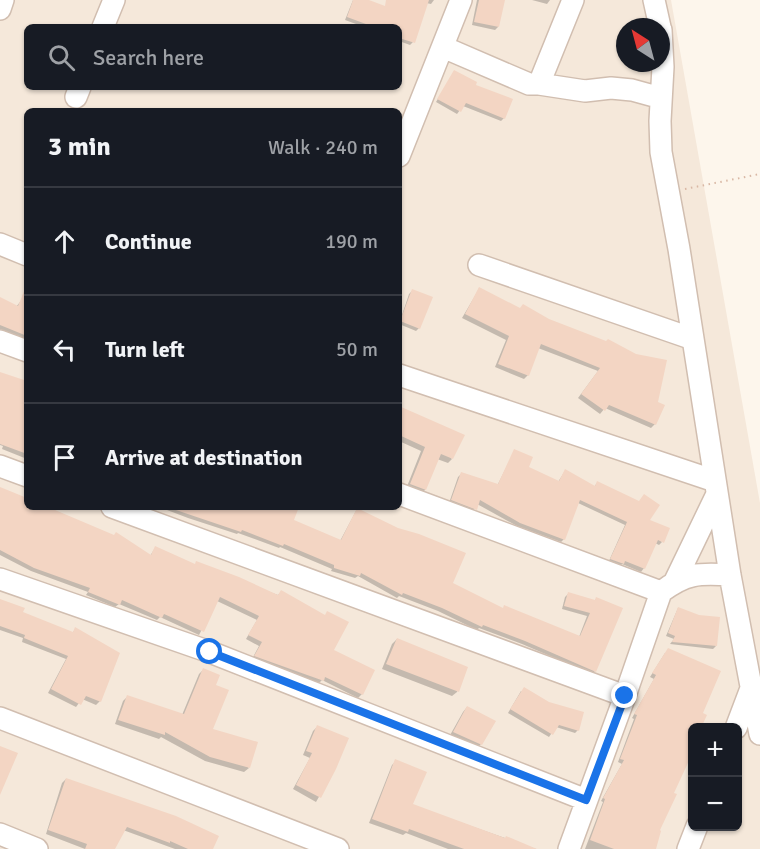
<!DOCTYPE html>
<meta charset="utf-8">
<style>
:root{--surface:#171b24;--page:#242831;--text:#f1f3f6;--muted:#9ea1a6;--line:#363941}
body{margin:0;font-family:Signika,sans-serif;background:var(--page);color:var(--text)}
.controls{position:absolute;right:18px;bottom:18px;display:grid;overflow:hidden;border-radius:9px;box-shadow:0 2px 4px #0004}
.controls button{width:54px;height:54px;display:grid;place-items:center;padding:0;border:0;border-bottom:2px solid var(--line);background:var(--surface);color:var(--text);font:30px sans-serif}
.compass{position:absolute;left:616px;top:18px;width:54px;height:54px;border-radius:50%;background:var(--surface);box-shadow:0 2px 4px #0004;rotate:324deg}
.stop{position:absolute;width:18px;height:18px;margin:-14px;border:4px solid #1a73e8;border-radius:50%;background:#fff}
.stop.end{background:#1a73e8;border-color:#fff;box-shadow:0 2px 6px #0008}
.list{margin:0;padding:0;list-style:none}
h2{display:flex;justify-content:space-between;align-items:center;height:78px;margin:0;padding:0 24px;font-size:26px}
h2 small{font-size:20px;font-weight:400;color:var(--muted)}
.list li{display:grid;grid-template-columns:39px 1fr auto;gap:18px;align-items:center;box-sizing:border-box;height:108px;padding:0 24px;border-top:2px solid var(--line)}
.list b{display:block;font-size:22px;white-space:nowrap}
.list em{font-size:20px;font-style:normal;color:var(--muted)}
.icon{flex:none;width:33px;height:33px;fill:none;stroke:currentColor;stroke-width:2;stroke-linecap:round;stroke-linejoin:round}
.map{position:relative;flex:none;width:760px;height:849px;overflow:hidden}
.search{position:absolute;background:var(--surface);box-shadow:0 2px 4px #0004;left:24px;top:24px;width:378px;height:66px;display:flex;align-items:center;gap:15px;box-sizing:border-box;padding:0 21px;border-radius:9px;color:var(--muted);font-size:22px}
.panel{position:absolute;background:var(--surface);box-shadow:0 2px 4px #0004;left:24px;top:108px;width:378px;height:402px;border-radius:9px}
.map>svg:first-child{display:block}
</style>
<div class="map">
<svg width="760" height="849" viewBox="0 0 760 849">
<rect width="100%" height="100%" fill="#fdf6ec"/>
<!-- residential -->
<path fill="#f5e8da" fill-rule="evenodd" d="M0,0H671L760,503V849H0ZM27,27H399V87H27ZM625,27H661V63H625ZM27,111H399V507H27ZM692,728H738V826H692Z"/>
<!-- shadow -->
<path fill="#0003" d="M353,0H364L396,12L404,0H434L431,4L426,3L413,42L410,45L399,41V27H355L356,24L345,20Z
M477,0H504L498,27L495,30L472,25Z
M532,0H550L547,4Z
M454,72L474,85L504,118L501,121L463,106L457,114L436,102Z
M479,289L657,403L655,424L651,428L605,408L600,414L578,398L598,371L538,348L528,375L524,379L495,367L506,340L462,318Z
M412,291L419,328L416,331L399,324L409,294Z
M0,299L16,307L20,302L27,305V340L0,329Z
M0,374L27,384V459L2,449L3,446L0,445Z
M399,407L452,459L448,463L437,459L425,490L420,494L406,489L421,451L399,441Z
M515,450L527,468L558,482L565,471L594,487L597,483L648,521L662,542L659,545L655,543L644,568L641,572L622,564L619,567L608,563L625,525L578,503L564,539L561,542L517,526L477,504L472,512L449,503L458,477L461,474L497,486Z
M0,489L27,500V507H43L150,556L155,548L195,565L278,595L281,592L332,651L362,694L358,698L322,680L319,683L252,659L259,646L246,639L257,620L217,601L199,635L160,617L157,620L119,604L115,607L86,595L88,592L31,571L0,555Z
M167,507H297L292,521L340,541L357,509L451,584L502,609L579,637L587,616L562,609L565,597L568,594L594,601L597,598L595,671L592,674L522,644L479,628L477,630L438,611L399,596L397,598L358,576L355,578L331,571L332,569L280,547L279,548L238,533L237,534L188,518L167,510Z
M0,601L22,613L72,633L76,629L100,701L96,705L82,699L76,707L48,693L66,659L22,642L23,638L0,630Z
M678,608L716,646L713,649L670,644L674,639L666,636Z
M397,639L466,668L457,692L452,696L382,669L392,644Z
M665,653L692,728L657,831L654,849H585L603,802L601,801L622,764L618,762L634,719L632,718L654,679L650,677Z
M203,670L214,686L211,730L249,768L244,772L205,761L161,737L159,739L115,724L123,701L127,697L182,715L199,674Z
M521,691L578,730L575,733L556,727L549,737L508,713Z
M467,707L481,744L476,749L449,737L463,712Z
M317,727L335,769L316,802L293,789L310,758L303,755L313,731Z
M396,761L411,805L536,849H448L406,833L403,835L369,823L392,765Z
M66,779L211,849H175L123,830L114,849H85L46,834L62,783Z"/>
<!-- building -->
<path fill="#f3d5c3" d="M353,0H369L385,6L386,0H429L415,43L399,38V27H374L347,17Z
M479,0H505L499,27L474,22Z
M454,70L477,82L476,85L513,99L505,119L466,103L461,112L437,99Z
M27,284V336L0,325V297L18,306Z
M479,287L520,308L523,304L549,319L606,341L608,339L636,354L667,360L658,402L665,405L656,425L609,405L605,411L581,394L600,368L541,344L529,376L498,364L509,336L465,314Z
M412,289L433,297L420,329L400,321Z
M0,372L27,381V454L0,444Z
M399,406L465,435L453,459L441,454L426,490L410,484L425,447L399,435Z
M514,449L533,457L529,467L559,481L565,469L595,486L597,481L639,501L644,494L660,505L650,520L670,528L664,543L658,540L645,569L625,561L624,564L610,559L627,522L580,500L565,540L520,523L480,500L477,510L451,500L461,472L498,484Z
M0,487L27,498V507H48L114,535L116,532L151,555L155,546L195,564L196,561L239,577L278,595L281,590L325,615L327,611L349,622L334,650L375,670L363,695L325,677L324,681L254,656L262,642L248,635L259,616L220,597L204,632L164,614L162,618L122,600L120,605L88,592L90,588L34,568L0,550Z
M174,507H299L294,520L341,540L357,508L398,528L419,534L466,553L453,583L503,608L504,605L580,636L590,613L564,606L568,592L595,600L596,597L623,608L596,672L525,641L483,625L482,627L442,608L403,593L402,595L361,573L360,576L334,568V565L284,544L283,546L242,530L241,532L173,509Z
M0,599L25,608L23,612L73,632L75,627L120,653L101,702L86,696L81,705L51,689L68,656L24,638L25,635L0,626Z
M678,607L699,615L720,617L717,646L672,642L675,636L668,633Z
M397,638L468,667L459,692L386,664Z
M668,648L721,671L703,713L707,715L701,728H693V752L674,793L677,794L660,830L661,831L656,849H614L590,840L605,799L603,798L624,760L620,759L637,715L634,714L656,675L652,673Z
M203,668L220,675L216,685L229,690L213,729L258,742L250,768L210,757L165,732V735L118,720L127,695L184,714Z
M524,687L549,702L584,712L579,731L559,725L553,735L510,709Z
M467,706L496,721L482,745L453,732Z
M317,725L349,738L336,769L321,798L296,785L312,753L306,751Z
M0,746L18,753L0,795Z
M395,759L427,772L413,804L505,838L506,836L537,849H464L409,829L408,832L372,819Z
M66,778L176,816L219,836L213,849H188L170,841V843L127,827L115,849H85L87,844L48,830Z"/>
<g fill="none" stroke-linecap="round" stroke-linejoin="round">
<!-- minor casing -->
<g stroke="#d1beb0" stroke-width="24">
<path id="minor" d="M654,0L660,27
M0,9L3,0
M103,27L114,0
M661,30L663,67L660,121L661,152L679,249L730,575L760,734
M443,47L529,84H539L585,91L611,88L632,90L661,98
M539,84L573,0
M76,97L80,87
M399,156L461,0
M0,244L27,255
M479,265L693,339
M0,341L27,351
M399,375L715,481
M0,466L27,476
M399,494L661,592
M112,507L625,696
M0,579L210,652L586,800
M675,581L717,494
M0,718L338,849
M736,728L750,691
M0,834L37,849
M569,849L625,696L661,592C686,573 699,573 730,575
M688,849L697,826"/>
</g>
<!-- path -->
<path stroke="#d9b8a5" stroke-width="2" stroke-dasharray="1.5 4.5" stroke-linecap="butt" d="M685,189L760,174"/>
<!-- minor -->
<use href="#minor" stroke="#fff" stroke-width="21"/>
</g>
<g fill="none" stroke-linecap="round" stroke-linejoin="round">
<!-- route -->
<path stroke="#1a73e8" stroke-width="8" d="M210,652L586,800L625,696"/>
</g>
</svg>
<div class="controls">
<button>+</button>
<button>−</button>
</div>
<svg class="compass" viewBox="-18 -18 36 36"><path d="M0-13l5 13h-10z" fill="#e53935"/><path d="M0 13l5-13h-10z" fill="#9ea1a6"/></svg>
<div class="stop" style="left:210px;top:652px"></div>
<div class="stop end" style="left:625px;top:696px"></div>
<div class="search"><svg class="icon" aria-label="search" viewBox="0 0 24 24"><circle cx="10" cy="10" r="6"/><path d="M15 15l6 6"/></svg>Search here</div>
<section class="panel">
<h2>3 min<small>Walk · 240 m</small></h2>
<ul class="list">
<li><svg class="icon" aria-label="ahead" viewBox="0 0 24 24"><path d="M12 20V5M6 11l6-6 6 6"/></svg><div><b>Continue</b></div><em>190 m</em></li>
<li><svg class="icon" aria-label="left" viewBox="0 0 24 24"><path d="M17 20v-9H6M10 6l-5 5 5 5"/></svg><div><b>Turn left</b></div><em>50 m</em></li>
<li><svg class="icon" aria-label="arrive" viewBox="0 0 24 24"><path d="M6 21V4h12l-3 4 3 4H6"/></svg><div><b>Arrive at destination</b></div></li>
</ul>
</section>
</div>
